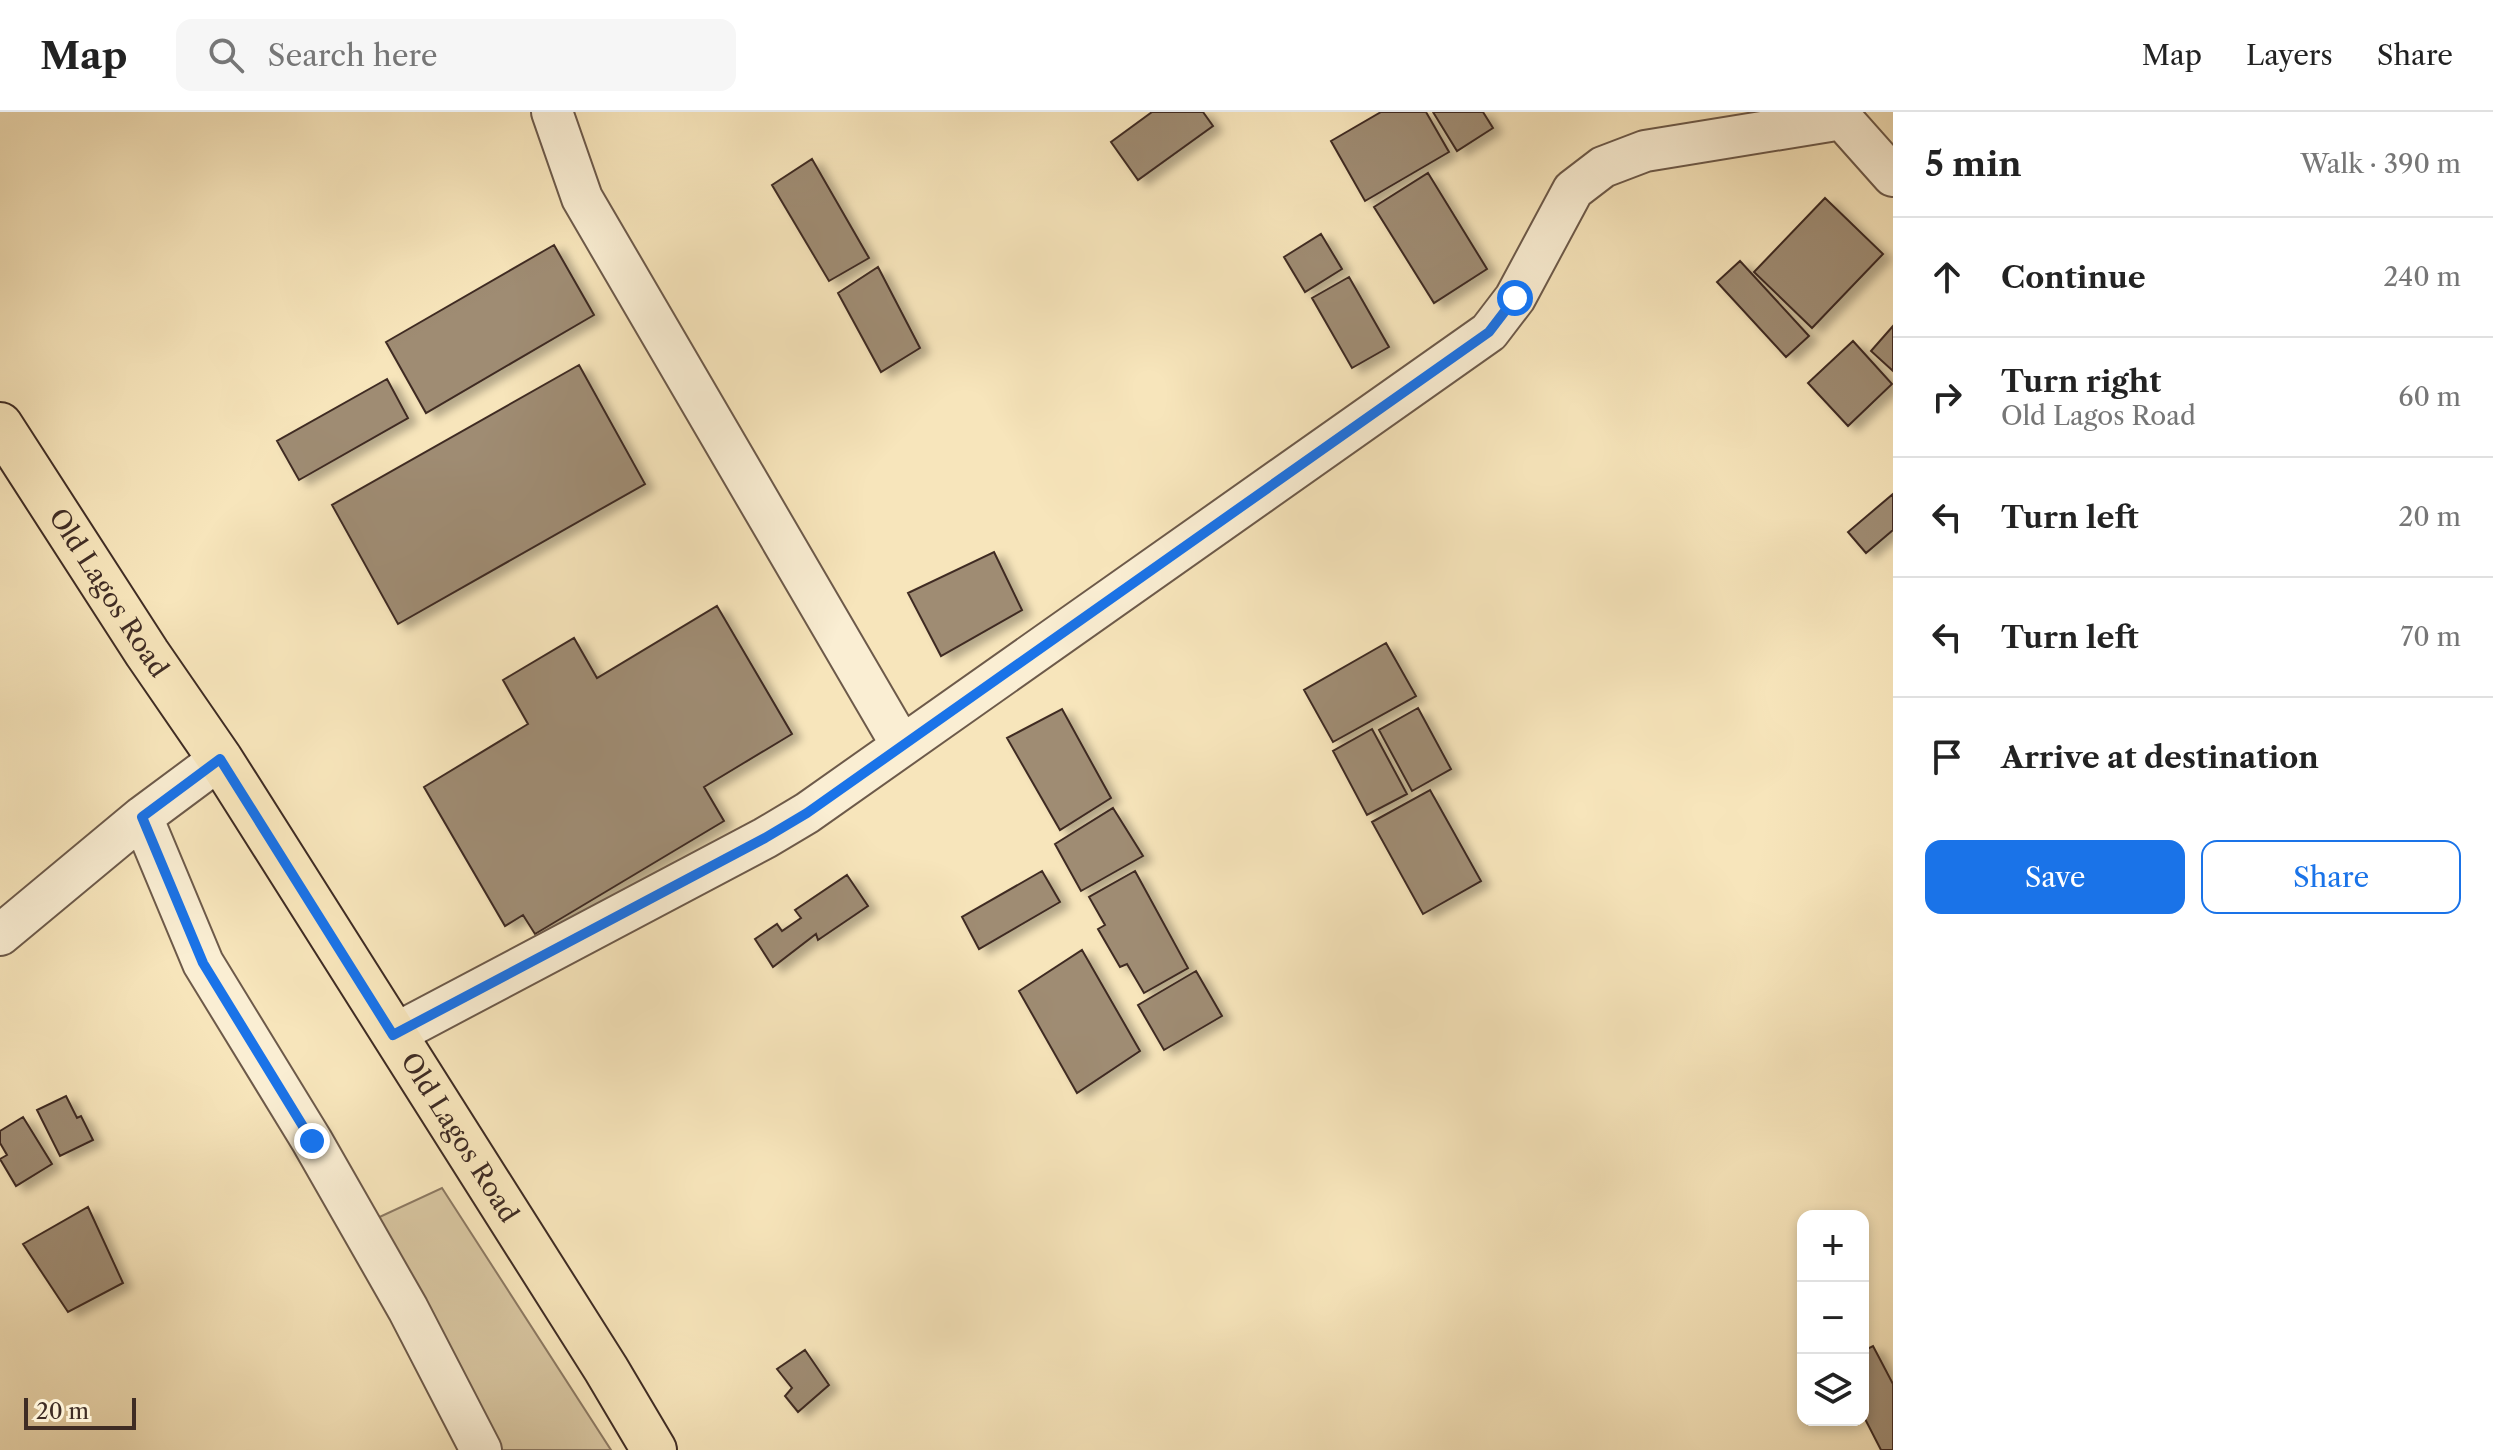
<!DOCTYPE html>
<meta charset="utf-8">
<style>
:root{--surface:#fff;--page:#f6f6f6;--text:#222;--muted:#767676;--line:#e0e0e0;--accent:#1a73e8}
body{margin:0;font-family:"Libre Caslon Text",serif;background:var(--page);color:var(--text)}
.controls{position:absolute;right:24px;bottom:24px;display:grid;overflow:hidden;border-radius:16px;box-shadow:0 4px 12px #0003}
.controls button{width:72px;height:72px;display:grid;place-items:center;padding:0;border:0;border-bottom:2px solid var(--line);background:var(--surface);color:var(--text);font:40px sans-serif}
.scale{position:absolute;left:24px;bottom:20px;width:112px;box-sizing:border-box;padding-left:8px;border:4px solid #3f2c24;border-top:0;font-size:22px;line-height:28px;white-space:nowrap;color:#3f2c24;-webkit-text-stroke:6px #faeed3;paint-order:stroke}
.stop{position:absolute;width:24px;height:24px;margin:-18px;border:6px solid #1a73e8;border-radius:50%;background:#fff}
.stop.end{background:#1a73e8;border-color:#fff;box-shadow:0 2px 8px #0008}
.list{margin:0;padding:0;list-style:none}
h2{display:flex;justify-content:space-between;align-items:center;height:104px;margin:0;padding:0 32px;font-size:34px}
h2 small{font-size:26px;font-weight:400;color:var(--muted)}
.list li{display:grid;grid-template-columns:52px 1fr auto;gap:24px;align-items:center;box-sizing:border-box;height:120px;padding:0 32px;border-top:2px solid var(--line)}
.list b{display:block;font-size:30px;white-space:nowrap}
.list p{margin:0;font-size:26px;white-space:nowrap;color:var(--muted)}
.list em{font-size:26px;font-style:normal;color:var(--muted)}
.actions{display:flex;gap:16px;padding:24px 32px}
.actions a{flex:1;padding:18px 0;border:2px solid var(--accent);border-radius:16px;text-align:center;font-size:28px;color:var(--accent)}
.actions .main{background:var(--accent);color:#fff}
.icon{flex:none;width:44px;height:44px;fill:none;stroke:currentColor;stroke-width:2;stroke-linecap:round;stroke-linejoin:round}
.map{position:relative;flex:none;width:1893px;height:1338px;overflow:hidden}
header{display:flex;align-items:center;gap:48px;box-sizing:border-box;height:112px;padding:0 40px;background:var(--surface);border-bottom:2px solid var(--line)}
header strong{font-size:38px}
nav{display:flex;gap:44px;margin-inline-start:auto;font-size:28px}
.search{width:560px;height:72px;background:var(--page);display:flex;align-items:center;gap:20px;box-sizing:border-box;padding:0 28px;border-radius:16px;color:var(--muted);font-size:30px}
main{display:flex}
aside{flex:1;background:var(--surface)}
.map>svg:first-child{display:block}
</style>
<header>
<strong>Map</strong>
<div class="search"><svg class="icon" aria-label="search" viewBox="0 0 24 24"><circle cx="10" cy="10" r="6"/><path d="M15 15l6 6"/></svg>Search here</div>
<nav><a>Map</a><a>Layers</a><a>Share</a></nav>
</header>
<main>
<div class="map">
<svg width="1893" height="1338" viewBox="0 0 1893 1338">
<defs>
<filter id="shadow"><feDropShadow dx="9" dy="5" stdDeviation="4" flood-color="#0004"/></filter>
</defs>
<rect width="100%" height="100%" fill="#f7e5bb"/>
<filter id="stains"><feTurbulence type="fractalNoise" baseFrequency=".0025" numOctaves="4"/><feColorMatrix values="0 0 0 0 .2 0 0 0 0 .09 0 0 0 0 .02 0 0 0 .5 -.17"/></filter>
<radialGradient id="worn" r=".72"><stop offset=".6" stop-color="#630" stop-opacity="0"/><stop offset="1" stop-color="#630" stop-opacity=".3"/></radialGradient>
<!-- green -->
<path fill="#d8c6a1" stroke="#8c7962" stroke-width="2" d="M442,1076L611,1338H495L373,1108Z"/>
<!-- building -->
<path fill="#9f8c73" stroke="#3f2c24" stroke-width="2" filter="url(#shadow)" d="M1152,0H1203L1213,14L1138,68L1111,30Z
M1381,0H1426L1449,40L1365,89L1331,29Z
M1433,0H1483L1493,16L1457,39Z
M812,47L869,146L829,169L772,73Z
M1428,61L1487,157L1434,191L1374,95Z
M1825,86L1883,142L1812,216L1754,160Z
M1321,122L1342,157L1305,180L1284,145Z
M554,133L594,203L426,301L386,230Z
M1740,149L1809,224L1786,245L1717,170Z
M878,155L920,236L881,260L838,181Z
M1349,165L1389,235L1352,256L1312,186Z
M1893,214V259L1871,239Z
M1853,229L1892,272L1848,314L1808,271Z
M579,253L645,372L398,512L332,393Z
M387,267L408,306L299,368L277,329Z
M1893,382V418L1866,441L1848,420Z
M994,440L1022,498L941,544L908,481Z
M717,494L792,622L704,675L724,709L535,822L523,803L505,814L424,675L528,612L503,568L574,526L597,566Z
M1386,531L1416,584L1333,630L1304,578Z
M1418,596L1451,657L1412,679L1379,618Z
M1062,597L1111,686L1060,718L1007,626Z
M1372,617L1407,682L1367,703L1333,639Z
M1430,678L1481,769L1423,802L1372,710Z
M1113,696L1143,744L1081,779L1055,732Z
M1042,759L1060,790L979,837L962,805Z
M1135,759L1188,856L1144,881L1127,852L1120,855L1098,817L1105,813L1089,785Z
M847,763L868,794L818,828L816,822L773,855L755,827L777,812L782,819L801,806L795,798Z
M1082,838L1140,939L1077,981L1019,879Z
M1196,859L1222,904L1164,938L1138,893Z
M66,984L77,1006L81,1004L93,1028L60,1044L37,998Z
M23,1005L52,1052L16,1074L0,1047L7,1043L0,1031V1019Z
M88,1095L123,1171L68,1200L23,1132Z
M1873,1234L1893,1272V1338H1881L1863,1303V1239Z
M805,1238L829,1273L798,1300L785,1284L792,1276L777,1257Z"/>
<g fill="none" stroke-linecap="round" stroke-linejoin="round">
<!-- minor casing -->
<g stroke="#6d5a4a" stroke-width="44">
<path id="minor" d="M552,0L582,86L902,634
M1836,0L1893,64
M142,705L203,851L312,1029L408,1197L481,1338
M0,823L142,705L220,647
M393,923L765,726L807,701L1489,220L1515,186L1573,78L1603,55L1645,39L1842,7"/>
</g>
<!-- major casing -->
<g stroke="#3f2c24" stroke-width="48">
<g id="major">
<path id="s1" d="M0,313L147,541L220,647L606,1257L654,1338"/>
</g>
</g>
<!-- minor -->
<use href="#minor" stroke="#faeed3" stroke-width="40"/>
<!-- major -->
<use href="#major" stroke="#f7e5bb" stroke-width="44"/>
</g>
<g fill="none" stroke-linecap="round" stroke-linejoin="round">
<!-- route -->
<path stroke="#1a73e8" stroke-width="10" d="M312,1029L203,851L142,705L220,647L393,923L765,726L807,701L1489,220L1515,186"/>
</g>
<g text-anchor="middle" stroke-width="6" stroke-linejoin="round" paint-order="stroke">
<!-- street labels -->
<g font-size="26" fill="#3f2c24" stroke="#faeed3">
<text dy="9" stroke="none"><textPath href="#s1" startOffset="200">Old Lagos Road</textPath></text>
<text dy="9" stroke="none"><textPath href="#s1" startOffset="848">Old Lagos Road</textPath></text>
</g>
</g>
<rect width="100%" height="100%" filter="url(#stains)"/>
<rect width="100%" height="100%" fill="url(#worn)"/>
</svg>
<div class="controls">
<button>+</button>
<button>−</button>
<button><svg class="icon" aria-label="layers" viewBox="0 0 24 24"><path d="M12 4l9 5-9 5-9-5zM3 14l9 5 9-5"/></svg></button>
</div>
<div class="scale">20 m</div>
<div class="stop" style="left:1515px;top:186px"></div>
<div class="stop end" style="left:312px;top:1029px"></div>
</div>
<aside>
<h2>5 min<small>Walk · 390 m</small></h2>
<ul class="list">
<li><svg class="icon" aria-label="ahead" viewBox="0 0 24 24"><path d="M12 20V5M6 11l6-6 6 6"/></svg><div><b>Continue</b></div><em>240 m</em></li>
<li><svg class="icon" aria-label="right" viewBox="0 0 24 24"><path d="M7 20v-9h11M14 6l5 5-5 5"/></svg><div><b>Turn right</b><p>Old Lagos Road</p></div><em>60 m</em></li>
<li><svg class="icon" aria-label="left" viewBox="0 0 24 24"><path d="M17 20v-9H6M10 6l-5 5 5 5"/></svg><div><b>Turn left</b></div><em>20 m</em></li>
<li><svg class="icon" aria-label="left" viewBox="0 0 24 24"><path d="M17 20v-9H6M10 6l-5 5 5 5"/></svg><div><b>Turn left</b></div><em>70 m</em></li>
<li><svg class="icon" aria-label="arrive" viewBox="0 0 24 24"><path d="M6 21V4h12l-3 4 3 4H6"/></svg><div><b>Arrive at destination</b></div></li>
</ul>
<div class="actions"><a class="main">Save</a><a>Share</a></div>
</aside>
</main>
